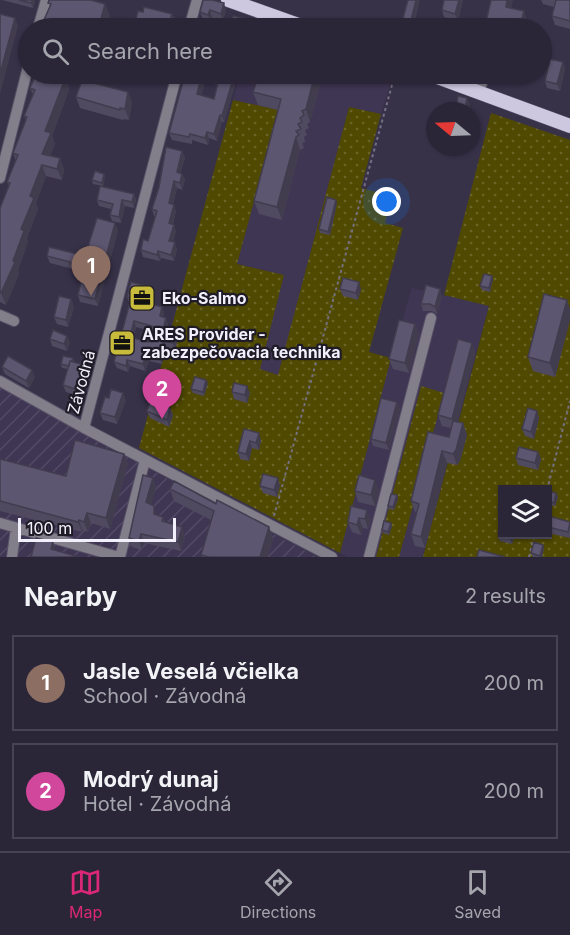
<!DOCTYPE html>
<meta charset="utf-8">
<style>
:root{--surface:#2a2637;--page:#322e3f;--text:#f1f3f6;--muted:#a5a5ad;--line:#464352;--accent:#db2777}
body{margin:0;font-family:Inter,sans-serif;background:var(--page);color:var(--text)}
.controls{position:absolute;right:18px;bottom:18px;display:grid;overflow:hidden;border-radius:0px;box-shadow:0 2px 4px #0004}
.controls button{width:54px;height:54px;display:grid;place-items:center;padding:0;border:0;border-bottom:2px solid var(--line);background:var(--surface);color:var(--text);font:30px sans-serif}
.compass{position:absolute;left:426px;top:102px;width:54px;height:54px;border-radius:50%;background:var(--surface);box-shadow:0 2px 4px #0004;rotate:289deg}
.scale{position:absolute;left:18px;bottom:15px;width:158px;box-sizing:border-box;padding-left:6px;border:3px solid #f3f0fd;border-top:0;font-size:16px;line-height:21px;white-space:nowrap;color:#f3f0fd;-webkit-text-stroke:4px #1f1c27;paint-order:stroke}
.you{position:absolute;left:387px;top:202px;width:21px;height:21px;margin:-15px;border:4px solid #fff;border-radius:50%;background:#1a73e8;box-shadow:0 0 0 9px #1a73e833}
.badge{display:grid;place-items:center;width:39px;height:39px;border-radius:50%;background:var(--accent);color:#fff;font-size:20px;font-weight:700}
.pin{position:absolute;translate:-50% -50px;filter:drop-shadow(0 2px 3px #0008)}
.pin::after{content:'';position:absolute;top:32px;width:21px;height:18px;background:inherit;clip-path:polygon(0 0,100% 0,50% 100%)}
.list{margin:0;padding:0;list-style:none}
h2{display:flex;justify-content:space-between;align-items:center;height:78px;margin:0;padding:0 24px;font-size:26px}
h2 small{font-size:20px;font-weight:400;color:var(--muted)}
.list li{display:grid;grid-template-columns:39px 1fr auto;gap:18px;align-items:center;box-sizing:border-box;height:96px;margin:0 12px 12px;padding:0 12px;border:2px solid var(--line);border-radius:0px}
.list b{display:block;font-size:22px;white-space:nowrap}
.list p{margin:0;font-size:20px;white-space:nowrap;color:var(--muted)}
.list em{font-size:20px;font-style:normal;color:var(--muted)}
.icon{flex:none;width:33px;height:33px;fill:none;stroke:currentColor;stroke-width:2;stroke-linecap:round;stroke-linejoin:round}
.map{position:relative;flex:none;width:570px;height:557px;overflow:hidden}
.search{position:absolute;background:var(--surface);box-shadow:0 2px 4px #0004;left:18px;right:18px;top:18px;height:66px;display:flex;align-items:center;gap:15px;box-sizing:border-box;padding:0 21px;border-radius:33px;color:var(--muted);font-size:22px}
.sheet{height:294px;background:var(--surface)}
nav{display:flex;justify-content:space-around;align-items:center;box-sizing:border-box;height:84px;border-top:2px solid var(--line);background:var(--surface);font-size:16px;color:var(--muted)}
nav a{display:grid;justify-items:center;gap:3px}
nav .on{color:var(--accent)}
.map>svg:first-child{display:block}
</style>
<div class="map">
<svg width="570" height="557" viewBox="0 0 570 557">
<defs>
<pattern id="industrial-furrows" width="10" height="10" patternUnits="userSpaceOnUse" patternTransform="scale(1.5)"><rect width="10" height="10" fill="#3f3654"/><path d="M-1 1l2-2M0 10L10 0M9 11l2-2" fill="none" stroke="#524a65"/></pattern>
<pattern id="grass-dots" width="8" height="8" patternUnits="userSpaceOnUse" patternTransform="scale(1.5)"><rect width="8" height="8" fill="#504901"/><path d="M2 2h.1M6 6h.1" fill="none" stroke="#6a6427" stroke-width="1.8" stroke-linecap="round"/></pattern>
</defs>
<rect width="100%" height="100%" fill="#383249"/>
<!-- built -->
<path fill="#3f3654" d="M240,74H393L381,114L349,107L279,375L259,369L284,275L237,264L278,111L233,100Z
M412,288L489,305L422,557H399L444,394L422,386L376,557H347L340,553L391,358Z"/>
<!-- industrial -->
<path fill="url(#industrial-furrows)" d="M0,378L80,422L90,438L317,557H0Z"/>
<!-- grass -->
<path fill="url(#grass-dots)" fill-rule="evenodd" d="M233,100L279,110L237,264L284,275L260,369L278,375L349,107L381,114L361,188L392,196L385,223L403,228L369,352L391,358L340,553L139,448Z
M491,113L570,140V557H423L489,306L444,295ZM502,490H548V534H502Z
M421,386L444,393L399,557H376Z"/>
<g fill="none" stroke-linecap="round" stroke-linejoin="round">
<!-- minor casing -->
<g stroke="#565066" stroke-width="12">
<path id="minor" d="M38,28L46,0
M189,28L197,0
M479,92L484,77L482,74
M0,178L28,67
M0,315L14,321
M0,381L84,428L332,557
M84,428L177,74
M0,523L119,557
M12,557L16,528
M120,557L145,460
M369,557L431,318"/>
</g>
<!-- major casing -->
<g stroke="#565066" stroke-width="15">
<path id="major" d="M228,0L307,28
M429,74L570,126"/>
</g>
<!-- path -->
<path stroke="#757084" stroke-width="2" stroke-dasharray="3 3" stroke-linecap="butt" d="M547,490L570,401
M274,516L395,74
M529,557L535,534"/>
<!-- minor -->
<use href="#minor" stroke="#827f8b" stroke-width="10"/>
<!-- major -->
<use href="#major" stroke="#cdc7e0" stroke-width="14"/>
</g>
<!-- wall -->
<path fill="#504a60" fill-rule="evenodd" d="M2,0H35L33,8Z
M203,0L226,10L223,21L212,18L211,22L203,20L200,12Z
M408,0L414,26L405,24L403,18Z
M444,0H463L458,21L444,17L442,10Z
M541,0H570V29L555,25L552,16L554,7L543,4Z
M143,12L172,14L176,24L175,28H150L139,26L136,19Z
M563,62L565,69L560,91L547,88L545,81Z
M36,74H71V79L68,87L69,90L52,136L55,144L50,156L60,158L64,170L62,180L46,176L36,203L38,209L27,238L28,242L18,270L19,274L6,305L0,302V208L9,186L7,182L16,161L13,153L26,121L24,116L33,95L30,88Z
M141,74H162L160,82L154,81L153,84L144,81Z
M185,74H225L236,82L224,122H222L217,141L209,138L208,145L192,140V144L172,140L169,133ZM205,82L218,85L214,99L201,95Z
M315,74L320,86L310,122L307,124L309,128L305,130L307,135L304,137L305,142L302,143L304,148L300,150L282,220L259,214L254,201L278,110L258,105L253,92Z
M76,97L132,102L129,120L124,119L123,120L80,108Z
M446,147H458L457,150Z
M182,151L185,158L180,173L182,174L185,180L182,190L177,188L173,204L176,211L173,224L176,231L173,242L177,249L174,261L161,258L160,261L143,257L141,250L148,241L155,216H154L152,209L159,187Z
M104,174L105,177L103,186L93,184L92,180Z
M134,194L136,200L134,208L125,206L121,223L112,221L110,215L111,209L99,206L97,200Z
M337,203L330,235L320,233L319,229Z
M118,230L98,306L80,302L78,295L82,278L77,277L73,269L50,263L47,256H85Z
M492,276L493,279L490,292L482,290L480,286Z
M340,289H361L358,300L343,296Z
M155,294L152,305L162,307L164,314L163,317L168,324L166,330L176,332L178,339L175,350L166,347L162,364L149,361L145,371L130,366L128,372L117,368L114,362L130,304L127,297ZM136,327L151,331L148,342L133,338Z
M442,296L437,314L432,311H423L421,304Z
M71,299L74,307L68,327L57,324L54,317Z
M570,309V320L555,377L533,371L528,357Z
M415,324L419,334L409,373L393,369L389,359Z
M67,336L70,343L67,351L52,346L50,339Z
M475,353L457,422L463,423L467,435L460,461L457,465L447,463L425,548L415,546L411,534L417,513L415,512L411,501L449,437L451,428L442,426L438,415Z
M73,358L74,362L88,366L91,373L88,382H85L81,397L66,392L63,385L68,369L62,368L61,364Z
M2,367L35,377L29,388L5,374Z
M208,383L204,396L193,393L191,389Z
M232,392L250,393L247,403L234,399Z
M109,398L126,400L117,424L103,420L100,413Z
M397,402L400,409L389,450L373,446L371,439Z
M170,408L173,415L169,427L150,418L147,411Z
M537,411L539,418L534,439L525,436L522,429Z
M244,429L261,440L259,450L252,448L249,461L240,459L238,452Z
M538,452L541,459L538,470L518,465L516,458Z
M124,454L128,464L110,529L91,523L88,532L82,530V532L0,511V459L66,476Z
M153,478L156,487L151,504L157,515L163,517L165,522L182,527L185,536L181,551L144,543L142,550L132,547L129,538Z
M280,485L277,497L263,493L260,486Z
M170,489L216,504L269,527L273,539L268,557H202L201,555L211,520L174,501Z
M379,490L375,506L358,502L355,491Z
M556,493L558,497L555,506L548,505V494Z
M397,495L398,499L394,510L389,509L388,506Z
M367,510L371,520L368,529L363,528L361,535L352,532L348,522Z
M548,516L570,522V538L548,533Z
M392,526L389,535L383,533L382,530Z
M498,534H515L512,544L500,541Z
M544,548L542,557H533L531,553Z"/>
<!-- shaded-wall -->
<path fill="#413c4e" d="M32,0H35L33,8L31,3Z
M416,0H420L414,26L411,20Z
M459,0H463L458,21L455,14Z
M507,0H513L509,17L506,7Z
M224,3L226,10L223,21L221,14Z
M105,4L110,15L107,25L108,28H103L101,19Z
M210,10L212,18L211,22L208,15Z
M524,11L527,21L525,28H520Z
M172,14L176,24L175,28H171V27Z
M15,18L18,26L0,94V74Z
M247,19L249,26V28H244Z
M563,62L565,69L560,91L557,84Z
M65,74H71V79L68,87L69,90L52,136L55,144L47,165L42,154L45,131Z
M151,74L154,81L153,84L151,77Z
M158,74H162L160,82L157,75Z
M217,74H221L218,85L216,78Z
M315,74L320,86L310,122L306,109Z
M202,75L205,82L200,101L197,94Z
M234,76L236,82L224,122L222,116Z
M128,92L132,102L129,120L125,109Z
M467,98L470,105L469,111H465Z
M220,115L222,122L217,141L214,134Z
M207,132L209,138L208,145L205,138Z
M296,137L300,150L282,220L277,207Z
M182,151L185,158L179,178L177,172Z
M60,158L64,170L62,180L57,169Z
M42,165L46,176L36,203L38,209L27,238L28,242L18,270L19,274L6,305L1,293L13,261L30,196Z
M104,174L105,177L103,186L102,183Z
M182,174L185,180L182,190L180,183Z
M174,181L177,188L171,210L169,203Z
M134,194L136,200L134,208L132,202Z
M122,200L125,206L121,223L119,217Z
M336,200L337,203L330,235L328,232Z
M174,205L176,211L171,230L169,223Z
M115,223L118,230L98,306L95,299Z
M174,225L176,231L172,247L169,241Z
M175,242L177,249L174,261L171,255Z
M158,251L161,258L160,261L157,255Z
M492,276L493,279L490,292L489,288Z
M359,282L361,289L358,300L356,293Z
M153,288L155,294L151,310L148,303Z
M440,289L442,296L437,314L435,307Z
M71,299L74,307L68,327L66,320Z
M567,300L570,309V320L555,377L550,363Z
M162,307L164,314L162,323L160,316Z
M166,318L168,324L165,335L163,329Z
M134,321L136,327L132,343L130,337Z
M415,324L419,334L409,373L405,363Z
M176,332L178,339L175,350L173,343Z
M67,336L70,343L67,351L64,344Z
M164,341L166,347L162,364L159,358Z
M472,343L475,353L456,429L452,419Z
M146,354L149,361L145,371L143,364Z
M127,360L130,366L128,372L126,366Z
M88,366L91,373L88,382L86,375Z
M32,370L35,377L29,388L26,381Z
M83,375L85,382L81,397L78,390Z
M206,380L208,383L204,396L203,392Z
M247,386L250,393L247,403L245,395Z
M123,393L126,400L117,424L115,417Z
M397,402L400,409L389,450L386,443Z
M170,408L173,415L169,427L167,420Z
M537,411L539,418L534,439L531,432Z
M463,423L467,435L460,461L457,465L453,454Z
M259,433L261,440L259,450L256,443Z
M250,441L252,448L249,461L246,454Z
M442,451L447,463L425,548L421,537Z
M538,452L541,459L538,470L535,463Z
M124,454L128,464L110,529L106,518Z
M153,478L156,487L150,511L146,502Z
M278,478L280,485L277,497L274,490Z
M375,480L379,490L375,506L371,495Z
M556,493L558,497L555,506L554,503Z
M397,495L398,499L394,510L393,507Z
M154,506L157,515V523L154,514Z
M367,510L371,520L368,529L365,519Z
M87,513L91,523L88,532L84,522Z
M359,518L363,528L361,535L357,525Z
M79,520L82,530V532L78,522Z
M391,523L392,526L389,535L388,532Z
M182,527L185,536L181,551L178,542Z
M269,527L273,539L268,557H260Z
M141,534L144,543L142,550L139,541Z
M510,534H515L512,544L509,537Z
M53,542L57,553L51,549Z
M543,545L544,548L542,557H540Z"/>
<!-- building -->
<path fill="#5d5670" stroke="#413c4e" stroke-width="1.5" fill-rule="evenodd" d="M19,0H32L31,3Z
M49,0H91L105,4L101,19H105L103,28H44L47,22L44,20L51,4L48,3Z
M203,0H212L224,3L221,14L210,10L208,15L200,12Z
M408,0H416L411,20L403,18Z
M444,0H459L455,14L442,10Z
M491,0H507L506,7L524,11L520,28H458L461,19L485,26Z
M556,0H570V21L552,16Z
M144,7L172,14L171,17H174L171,27L136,19L138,11L143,12Z
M0,14L15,18L0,74Z
M233,16L247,19L244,28H230Z
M550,59L563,62L557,84L545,81Z
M36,74H65L63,78L65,79L45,131L51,133L42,154L60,158L57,169L42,165L30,196L34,198L21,229L24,231L13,261L15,262L1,293H0V208L10,183L7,182L18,155L13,153L27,117L24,116L35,90L30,88Z
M141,74H151V77Z
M185,74H217L216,78L202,75L197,94L214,99L220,74H225L234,76L222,116L220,115L214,134L207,132L205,138L190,134L189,137L169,133Z
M259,74H315L306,109L302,111L304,115L300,118L302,122L298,124L301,129L296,131L299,135L296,137L277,207L254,201L281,99L253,92Z
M82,80L128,92L125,109L120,108V110L76,97Z
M458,96L467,98L465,111L456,108Z
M166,147L182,151L177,172L182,174L180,183L174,181L169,203L174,205L169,223L174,225L169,241L175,242L171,255L158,251L157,255L141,250L143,239L148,241L157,211L152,209L159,187Z
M95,171L104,174L102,183L92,180Z
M100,186L134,194L132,202L122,200L119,217L110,215L113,204L97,200Z
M327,197L336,200L328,232L319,229Z
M97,218L115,223L95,299L78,295L83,272L75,269L70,262L47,256L49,247L85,256Z
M484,274L492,276L489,288L480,286Z
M343,278L359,282L356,293L340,289Z
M131,282L153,288L148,303L162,307L160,316L166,318L163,329L176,332L173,343L164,341L159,358L146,354L143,364L127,360L126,366L114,362L131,298L127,297ZM134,321L152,326L148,342L130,337Z
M426,285L440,289L435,307L430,304H421Z
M544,294L567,300L550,363L528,357Z
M59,296L71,299L66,320L54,317Z
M399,320L415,324L405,363L389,359Z
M53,330L67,336L64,344L50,339Z
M458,339L472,343L452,419L438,415Z
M8,356L32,370L26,381L2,367Z
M63,356L73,358L72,361H70L69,366L61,364Z
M70,361L88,366L86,375H83L78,390L63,385Z
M195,377L206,380L203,392L191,389Z
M234,383L247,386L245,395L232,392Z
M111,389L123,393L115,417L100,413L105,397L109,398Z
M381,398L397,402L386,443L371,439Z
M150,402L170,408L167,420L147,411Z
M528,408L537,411L531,432L522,429Z
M453,421L463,423L456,450L453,454L442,451L421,537L411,534L419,504L411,501L428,432L449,437Z
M244,429L259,433L256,443L250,441L246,454L238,452Z
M75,440L124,454L106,518L87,513L84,522L79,520L78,522L0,501V459L66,476Z
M519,447L538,452L535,463L516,458Z
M263,474L278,478L274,490L260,486Z
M143,475L153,478L146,502L154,506V514L163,517L162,521L182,527L178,542L141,534L139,541L129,538Z
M359,475L375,480L371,495L355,491Z
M174,481L216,504L217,500L269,527L260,557H209L201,555L214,511L170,489Z
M548,491L556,493L554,503L548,501Z
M391,494L397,495L393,507L388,506Z
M500,499L502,500V510L498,509Z
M351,506L367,510L365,519L359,518L357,525L348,522Z
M548,516L570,522L568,532L548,527Z
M384,521L391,523L388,532L382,530Z
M500,523L502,524V534H510L509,537L498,534Z
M36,538L53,542L51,549L79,557H31Z
M534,542L543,545L540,556L531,553Z
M479,550L505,557H477Z"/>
<!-- icons -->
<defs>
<g id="office-square" transform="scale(1.35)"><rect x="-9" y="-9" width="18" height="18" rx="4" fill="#c8bb3b" stroke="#1f1c27"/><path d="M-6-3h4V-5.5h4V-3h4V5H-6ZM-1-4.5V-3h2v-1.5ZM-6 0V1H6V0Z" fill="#111"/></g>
</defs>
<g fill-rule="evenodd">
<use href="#office-square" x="142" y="298"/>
<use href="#office-square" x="122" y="343"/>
</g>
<g text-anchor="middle" stroke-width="4.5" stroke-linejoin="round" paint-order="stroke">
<!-- poi labels -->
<g font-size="16" font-weight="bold" fill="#f3f0fd" stroke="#1f1c27" text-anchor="start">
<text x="162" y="304">Eko-Salmo</text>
<text x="142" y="340">ARES Provider -<tspan x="142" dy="18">zabezpečovacia technika</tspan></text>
</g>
<!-- street labels -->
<g font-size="16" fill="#f3f0fd" stroke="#1f1c27">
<text transform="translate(81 382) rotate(-75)" y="6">Závodná</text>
</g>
</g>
</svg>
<div class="controls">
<button><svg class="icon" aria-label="layers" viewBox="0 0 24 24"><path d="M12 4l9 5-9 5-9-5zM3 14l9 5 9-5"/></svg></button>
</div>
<svg class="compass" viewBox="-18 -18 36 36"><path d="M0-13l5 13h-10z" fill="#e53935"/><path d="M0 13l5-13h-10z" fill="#a5a5ad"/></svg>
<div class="scale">100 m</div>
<div class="you"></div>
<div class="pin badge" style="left:91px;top:296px;background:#8d6e63">1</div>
<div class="pin badge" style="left:162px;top:419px;background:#d1479c">2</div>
<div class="search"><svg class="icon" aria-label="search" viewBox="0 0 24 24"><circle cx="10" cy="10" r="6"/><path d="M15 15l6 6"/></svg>Search here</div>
</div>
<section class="sheet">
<h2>Nearby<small>2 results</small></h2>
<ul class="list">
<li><span class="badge" style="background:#8d6e63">1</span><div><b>Jasle Veselá včielka</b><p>School · Závodná</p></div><em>200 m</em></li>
<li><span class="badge" style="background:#d1479c">2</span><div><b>Modrý dunaj</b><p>Hotel · Závodná</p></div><em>200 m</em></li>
</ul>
</section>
<nav>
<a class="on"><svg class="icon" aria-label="map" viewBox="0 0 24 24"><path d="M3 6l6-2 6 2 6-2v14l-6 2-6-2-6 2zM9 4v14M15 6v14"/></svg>Map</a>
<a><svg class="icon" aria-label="directions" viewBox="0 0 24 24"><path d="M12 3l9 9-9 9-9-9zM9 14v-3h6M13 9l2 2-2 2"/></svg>Directions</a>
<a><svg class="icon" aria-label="saved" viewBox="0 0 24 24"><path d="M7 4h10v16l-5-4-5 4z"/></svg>Saved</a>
</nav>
